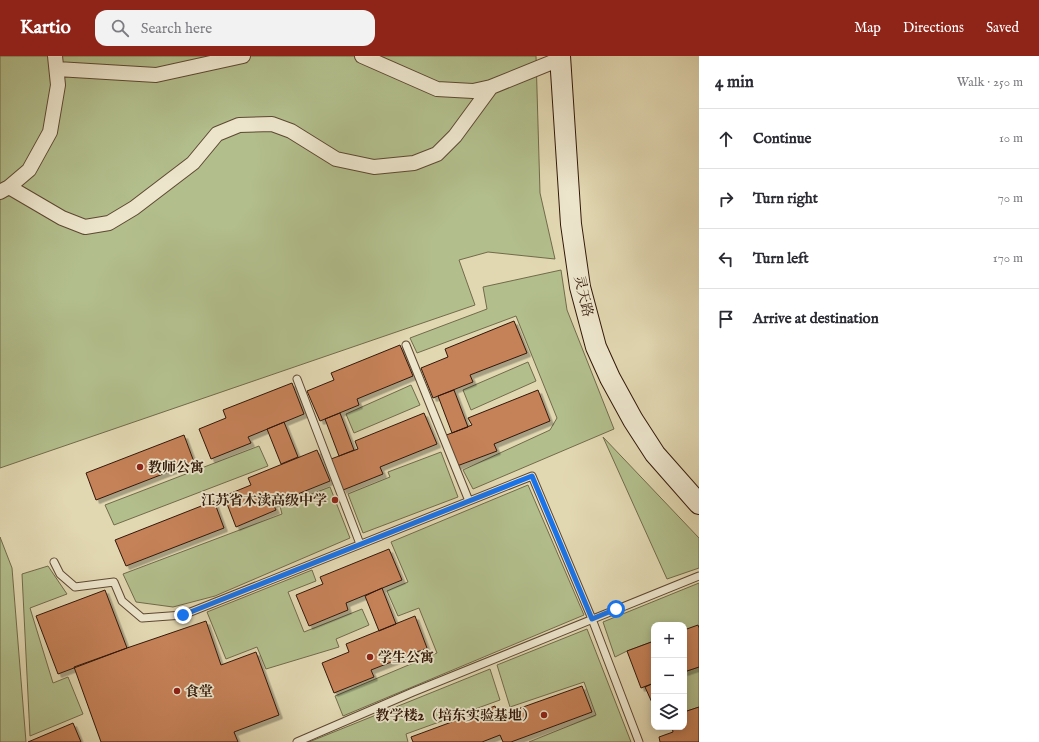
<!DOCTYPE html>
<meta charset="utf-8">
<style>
:root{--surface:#fff;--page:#f2f2f3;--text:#2b2b33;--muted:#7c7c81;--line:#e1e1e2;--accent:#8f2418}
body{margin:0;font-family:"IM FELL English","Noto Serif SC",serif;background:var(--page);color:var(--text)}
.controls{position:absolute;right:12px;bottom:12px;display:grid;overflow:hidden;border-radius:8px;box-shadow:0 2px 10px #0003}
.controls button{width:36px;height:36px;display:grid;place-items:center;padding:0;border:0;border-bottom:1px solid var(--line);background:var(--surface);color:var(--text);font:20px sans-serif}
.stop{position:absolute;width:12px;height:12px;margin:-9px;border:3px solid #1a73e8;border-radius:50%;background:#fff}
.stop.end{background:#1a73e8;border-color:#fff;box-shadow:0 1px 4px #0008}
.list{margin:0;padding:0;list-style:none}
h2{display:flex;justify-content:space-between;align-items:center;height:52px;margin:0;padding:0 16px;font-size:17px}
h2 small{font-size:13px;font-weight:400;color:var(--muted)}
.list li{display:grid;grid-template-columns:26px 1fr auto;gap:12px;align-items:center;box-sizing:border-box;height:60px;padding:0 16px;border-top:1px solid var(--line)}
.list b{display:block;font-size:15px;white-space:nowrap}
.list em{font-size:13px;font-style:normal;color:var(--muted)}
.icon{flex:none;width:22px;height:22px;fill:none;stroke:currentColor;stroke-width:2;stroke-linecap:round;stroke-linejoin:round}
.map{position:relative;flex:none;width:699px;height:686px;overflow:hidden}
header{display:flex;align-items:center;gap:24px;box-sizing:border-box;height:56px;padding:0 20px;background:var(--accent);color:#fff}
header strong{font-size:19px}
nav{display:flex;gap:22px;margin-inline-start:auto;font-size:14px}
.search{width:280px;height:36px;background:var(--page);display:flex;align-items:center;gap:10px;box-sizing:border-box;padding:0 14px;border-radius:12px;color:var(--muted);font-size:15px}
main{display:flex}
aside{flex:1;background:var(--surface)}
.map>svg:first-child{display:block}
</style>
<header>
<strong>Kartio</strong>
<div class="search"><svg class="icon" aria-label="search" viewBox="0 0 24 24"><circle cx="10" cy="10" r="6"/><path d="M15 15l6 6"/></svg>Search here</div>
<nav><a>Map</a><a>Directions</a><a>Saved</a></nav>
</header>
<main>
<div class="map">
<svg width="699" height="686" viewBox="0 0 699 686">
<defs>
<filter id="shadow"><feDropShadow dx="3.5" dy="3.5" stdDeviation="0" flood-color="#0004"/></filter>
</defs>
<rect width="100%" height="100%" fill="#e1d7b1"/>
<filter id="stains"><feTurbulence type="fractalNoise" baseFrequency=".005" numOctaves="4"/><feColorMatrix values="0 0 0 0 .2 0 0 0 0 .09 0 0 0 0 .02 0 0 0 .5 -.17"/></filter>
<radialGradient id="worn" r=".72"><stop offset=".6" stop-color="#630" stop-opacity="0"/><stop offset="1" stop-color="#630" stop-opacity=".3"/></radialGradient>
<!-- green -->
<path fill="#b2be8c" stroke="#726a4a" d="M0,0H536L540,137L555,203L488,196L459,204L475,249L0,412Z
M561,214L567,254L614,373L473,433L463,414L550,374L557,362L516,260L417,297L410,282L487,253L483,231Z
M528,306L536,325L471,354L463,334Z
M411,329L420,349L354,377L346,358Z
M603,381L699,482V512L667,523Z
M259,390L268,410L114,469L105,449Z
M441,396L458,441L363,477L348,438L390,421L388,416Z
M528,429L584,559L343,660L335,640L437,597L419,552L398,560L387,535L408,526L391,486Z
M330,431L350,482L215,540L173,551L136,546L123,518L282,458L280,450Z
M0,481L12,512L26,686H0Z
M48,510L67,538L30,552L53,627L68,621L83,658L30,680L22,518Z
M312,514L316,525L288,536L304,576L362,553L369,569L336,583L339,591L266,613L257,591L226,603L207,556Z
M699,527V572L684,574V569H654V585L627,595L615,601L603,566Z
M587,573L631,686H529L596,659L584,626L510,651L497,609Z
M699,611V651L684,656V616Z
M490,613L500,644L406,678L408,686H309Z"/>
<!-- building -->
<path fill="#c58158" stroke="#321708" filter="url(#shadow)" d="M514,265L527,297L470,319L473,326L433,342L421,312L448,301L445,293Z
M400,289L413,320L357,343L359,349L320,365L307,335L334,324L331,317Z
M292,327L304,358L248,381L251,387L211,403L199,373L226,362L223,354Z
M454,334L468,371L452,377L438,340Z
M538,334L550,365L494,388L497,395L457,410L444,380L472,369L468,362Z
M340,357L354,394L339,400L325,363Z
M424,357L437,388L380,411L383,418L343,434L331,403L358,393L355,385Z
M284,366L298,401L281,408L267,373Z
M184,379L194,406L96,444L86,417Z
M317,394L330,425L273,448L276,454L236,471L224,440L251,429L248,422Z
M214,445L224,472L126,510L115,484Z
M389,493L402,524L346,547L348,554L309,570L296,539L323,528L320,521Z
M382,532L396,568L379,575L365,540Z
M105,534L127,592L58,618L36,560Z
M415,560L427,592L371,614L374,621L334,637L322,607L349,596L346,588Z
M206,565L221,609L256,596L279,659L234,676L238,686H101L74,611L127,592Z
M698,569L699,572V611L684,616V574Z
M654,585V627L641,632L627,595Z
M654,627V651L645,631Z
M582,630L592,656L511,686H503L500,679L482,686H413L411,681L495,650L498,660Z
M699,651V686H660L659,681L673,676L672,671H684V656Z
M73,667L81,686H28Z"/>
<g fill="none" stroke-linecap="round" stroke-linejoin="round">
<!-- lane casing -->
<g stroke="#5e4732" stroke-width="9">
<path id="lane" d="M406,289L469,445
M297,323L360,488
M54,506L60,518L75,531L114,526L122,545L142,562L183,559L532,420L592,563L639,686
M297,686L413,636L699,520"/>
</g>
<!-- street casing -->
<g stroke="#5e4732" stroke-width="16">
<path id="street" d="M362,0L437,33L473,35L491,31
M57,13L156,19L243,0
M9,131L62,162L85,171L109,167L134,152L193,107L217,78L239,69L272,68L291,75L336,103L374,111L414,107L437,98L455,80L491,31L560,3
M0,136L9,131L29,114L50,76L58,29L55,0"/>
</g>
<!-- secondary casing -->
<g stroke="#321708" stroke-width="22">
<path id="secondary" d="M560,0L571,168L580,231L596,291L610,322L633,364L655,398L699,448"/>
</g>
<!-- lane -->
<use href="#lane" stroke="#ece5cc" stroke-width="7"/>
<!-- street -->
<use href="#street" stroke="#ece5cc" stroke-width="14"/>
<!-- secondary -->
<use href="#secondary" stroke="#ece5cc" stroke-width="20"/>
</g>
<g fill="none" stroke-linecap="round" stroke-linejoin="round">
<!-- route -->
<path stroke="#1a73e8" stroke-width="5" d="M183,559L532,420L592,563L616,553"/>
</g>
<!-- markers -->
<g fill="#8f2418" stroke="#ece5cc" stroke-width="1.5">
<circle cx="140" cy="411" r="4"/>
<circle cx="335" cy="444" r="4"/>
<circle cx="370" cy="601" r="4"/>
<circle cx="177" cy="635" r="4"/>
<circle cx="544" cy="659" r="4"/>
</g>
<g text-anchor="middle" stroke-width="3.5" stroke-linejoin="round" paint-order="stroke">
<!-- street labels -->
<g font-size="14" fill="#321708" stroke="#ece5cc">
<text transform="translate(584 240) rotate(77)" y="5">灵天路</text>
</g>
<!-- poi labels -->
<g font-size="14" font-weight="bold" fill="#321708" stroke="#ece5cc" text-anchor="start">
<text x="148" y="416">教师公寓</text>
<text x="327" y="449" text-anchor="end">江苏省木渎高级中学</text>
<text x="378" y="606">学生公寓</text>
<text x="185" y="640">食堂</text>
<text x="536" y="664" text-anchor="end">教学楼2（培东实验基地）</text>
</g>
</g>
<rect width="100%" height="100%" filter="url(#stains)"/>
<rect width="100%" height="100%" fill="url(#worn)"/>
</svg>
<div class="controls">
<button>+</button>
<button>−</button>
<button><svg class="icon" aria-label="layers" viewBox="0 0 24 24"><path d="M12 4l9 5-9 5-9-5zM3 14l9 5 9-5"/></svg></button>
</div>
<div class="stop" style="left:616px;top:553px"></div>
<div class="stop end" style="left:183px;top:559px"></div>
</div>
<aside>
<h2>4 min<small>Walk · 250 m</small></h2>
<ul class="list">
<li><svg class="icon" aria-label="ahead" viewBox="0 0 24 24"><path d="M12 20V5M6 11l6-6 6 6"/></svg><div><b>Continue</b></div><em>10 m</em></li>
<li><svg class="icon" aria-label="right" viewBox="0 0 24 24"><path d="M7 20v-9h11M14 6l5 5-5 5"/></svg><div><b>Turn right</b></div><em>70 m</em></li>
<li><svg class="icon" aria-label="left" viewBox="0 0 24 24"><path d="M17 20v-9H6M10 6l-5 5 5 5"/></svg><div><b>Turn left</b></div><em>170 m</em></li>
<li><svg class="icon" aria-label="arrive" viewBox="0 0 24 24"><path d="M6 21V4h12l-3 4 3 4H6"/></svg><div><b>Arrive at destination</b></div></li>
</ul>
</aside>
</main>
